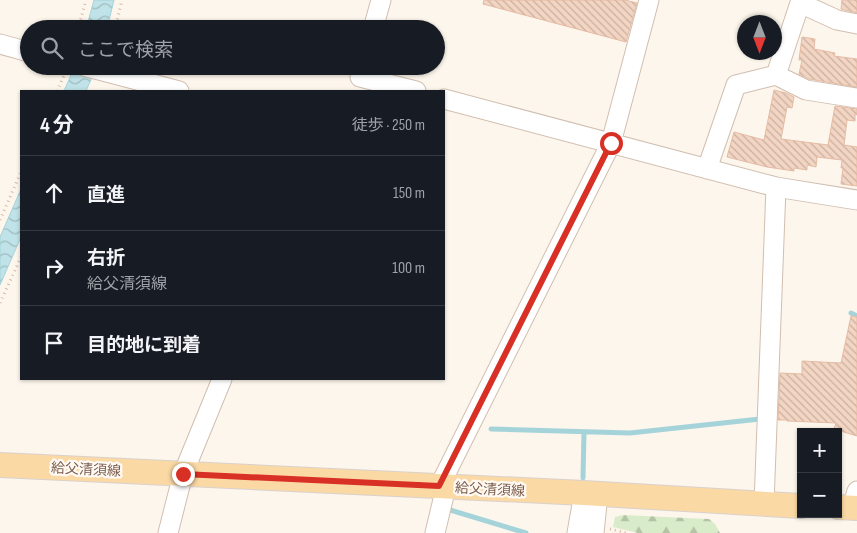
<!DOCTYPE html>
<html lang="ja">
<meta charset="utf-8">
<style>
:root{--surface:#171b24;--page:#242831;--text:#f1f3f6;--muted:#9ea1a6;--line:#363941}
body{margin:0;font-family:"Sofia Sans Condensed","Noto Sans JP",sans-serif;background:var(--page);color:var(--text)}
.controls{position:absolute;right:15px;bottom:15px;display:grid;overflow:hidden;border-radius:0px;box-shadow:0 1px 4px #0004}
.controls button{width:45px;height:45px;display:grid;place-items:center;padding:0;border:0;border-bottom:1px solid var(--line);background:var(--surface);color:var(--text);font:25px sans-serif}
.compass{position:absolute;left:737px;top:15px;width:45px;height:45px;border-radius:50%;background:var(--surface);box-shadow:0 1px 4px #0004;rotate:180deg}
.stop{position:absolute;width:15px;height:15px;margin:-11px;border:4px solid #d93025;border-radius:50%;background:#fff}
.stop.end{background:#d93025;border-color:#fff;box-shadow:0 1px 5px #0008}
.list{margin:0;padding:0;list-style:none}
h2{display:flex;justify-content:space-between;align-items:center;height:65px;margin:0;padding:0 20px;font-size:21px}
h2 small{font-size:16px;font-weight:400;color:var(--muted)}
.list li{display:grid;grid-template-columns:32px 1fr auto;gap:15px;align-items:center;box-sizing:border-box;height:75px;padding:0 20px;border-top:1px solid var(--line)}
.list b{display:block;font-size:19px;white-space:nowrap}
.list p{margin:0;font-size:16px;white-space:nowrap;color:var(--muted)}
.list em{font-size:16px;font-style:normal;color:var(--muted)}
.icon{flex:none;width:28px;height:28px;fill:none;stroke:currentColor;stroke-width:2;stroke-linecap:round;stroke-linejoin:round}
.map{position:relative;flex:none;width:857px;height:533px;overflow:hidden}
.search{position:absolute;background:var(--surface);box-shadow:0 1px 4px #0004;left:20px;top:20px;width:425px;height:55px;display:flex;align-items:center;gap:12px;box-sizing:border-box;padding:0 18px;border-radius:28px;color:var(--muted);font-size:19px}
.panel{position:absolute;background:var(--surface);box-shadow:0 1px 4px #0004;left:20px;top:90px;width:425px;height:290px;border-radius:0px}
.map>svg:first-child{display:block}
</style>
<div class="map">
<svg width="857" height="533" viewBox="0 0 857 533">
<defs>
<pattern id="forest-firs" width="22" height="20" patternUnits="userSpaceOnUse" patternTransform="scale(1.25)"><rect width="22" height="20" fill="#d8ecc9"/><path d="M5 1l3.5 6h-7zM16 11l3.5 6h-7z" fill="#b4c2a5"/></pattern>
<pattern id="water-waves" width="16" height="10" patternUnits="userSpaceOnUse" patternTransform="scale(1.25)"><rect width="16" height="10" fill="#bfe3e8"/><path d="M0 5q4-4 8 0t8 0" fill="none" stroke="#a0bbbe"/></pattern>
<pattern id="building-back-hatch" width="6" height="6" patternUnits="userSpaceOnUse" patternTransform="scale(1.25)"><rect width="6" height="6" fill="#f3d5c3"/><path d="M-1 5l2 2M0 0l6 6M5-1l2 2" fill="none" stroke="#cab0a1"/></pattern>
</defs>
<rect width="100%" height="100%" fill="#fdf6ec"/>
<!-- forest -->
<path fill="url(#forest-firs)" d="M623,515L709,519L715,524L720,533H638L613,527L615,517Z"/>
<!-- water -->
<path fill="url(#water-waves)" stroke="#a5d3da" d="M94,0H114L107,29H86Z
M75,66H97L86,91H64Z
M21,189V237L0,285V237Z"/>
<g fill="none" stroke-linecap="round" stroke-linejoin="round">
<!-- stream -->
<path stroke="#a5d3da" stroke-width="5" d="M851,313L857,316
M491,429L630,433L760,419
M583,478L584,432
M447,508V509L526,533"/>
</g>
<!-- building -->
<path fill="url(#building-back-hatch)" stroke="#e6bba3" d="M484,0H625L637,3L626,42L483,4Z
M842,0H857V13L841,9Z
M802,37L815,39L814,49L835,53L834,56L857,59V87L809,79L799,74L802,60H799Z
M774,90L786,93L794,97L792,108L787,107L781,139L828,145L835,106L857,109V115L855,114V121L847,120L844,145L857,147V186L841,184L843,168H841L842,160L817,157L816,167L807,165V170L794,168V171L767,167L727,157L734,132L764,140Z
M851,316L857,317V436L834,429L836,423L787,421V420H778L780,373L802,374V361L841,363Z"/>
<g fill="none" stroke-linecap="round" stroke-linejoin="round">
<!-- minor casing -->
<g stroke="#d1beb0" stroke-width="21">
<path id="minor" d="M800,3L837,20L857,24
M373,29L381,0
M0,44L29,52
M84,66L179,91
M776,75L806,90L857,98
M360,77L416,91
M444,99L776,187L857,200
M707,169L736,85L776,75L801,0
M439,487L611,143L649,0
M764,504L776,187
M852,508L857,491
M168,533L183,474L222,379
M435,533L446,487
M577,533L584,493
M594,533L598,494"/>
</g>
<!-- major casing -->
<g stroke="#dad1cd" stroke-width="26">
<path id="major" d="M0,465L584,493L801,506
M838,507L857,508"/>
</g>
<!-- path -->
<path stroke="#d9b8a5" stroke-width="3" stroke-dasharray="1 4" stroke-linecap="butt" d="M78,29L86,0
M115,29L122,0
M57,91L67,69
M0,220L21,172
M0,303L21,257
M610,529L627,533"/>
<!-- minor -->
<use href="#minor" stroke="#fff" stroke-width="19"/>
<!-- major -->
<use href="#major" stroke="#fbd9a5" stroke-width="24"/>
</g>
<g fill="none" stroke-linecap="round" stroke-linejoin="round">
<!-- route -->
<path stroke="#d93025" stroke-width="6" d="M183,474L439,486L611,143"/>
</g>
<g text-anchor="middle" stroke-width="4.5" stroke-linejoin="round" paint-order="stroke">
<!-- street labels -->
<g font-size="14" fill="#7a5c4d" stroke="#fffaf3">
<text transform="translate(86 469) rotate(3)" y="5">給父清須線</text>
<text transform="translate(490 489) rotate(3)" y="5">給父清須線</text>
</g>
</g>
</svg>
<div class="controls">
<button>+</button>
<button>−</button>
</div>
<svg class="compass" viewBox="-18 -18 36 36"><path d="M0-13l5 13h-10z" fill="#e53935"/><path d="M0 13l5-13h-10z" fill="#9ea1a6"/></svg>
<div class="stop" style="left:611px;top:143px"></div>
<div class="stop end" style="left:183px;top:474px"></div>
<div class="search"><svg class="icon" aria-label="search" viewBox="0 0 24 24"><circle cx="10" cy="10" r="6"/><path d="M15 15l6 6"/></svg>ここで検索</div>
<section class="panel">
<h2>4 分<small>徒歩 · 250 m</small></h2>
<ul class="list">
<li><svg class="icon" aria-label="ahead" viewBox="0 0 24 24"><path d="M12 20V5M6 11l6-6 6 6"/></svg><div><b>直進</b></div><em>150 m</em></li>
<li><svg class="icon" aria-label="right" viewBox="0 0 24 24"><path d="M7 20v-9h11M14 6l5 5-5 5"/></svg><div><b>右折</b><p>給父清須線</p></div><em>100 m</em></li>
<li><svg class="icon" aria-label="arrive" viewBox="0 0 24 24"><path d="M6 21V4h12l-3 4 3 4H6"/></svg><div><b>目的地に到着</b></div></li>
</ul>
</section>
</div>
